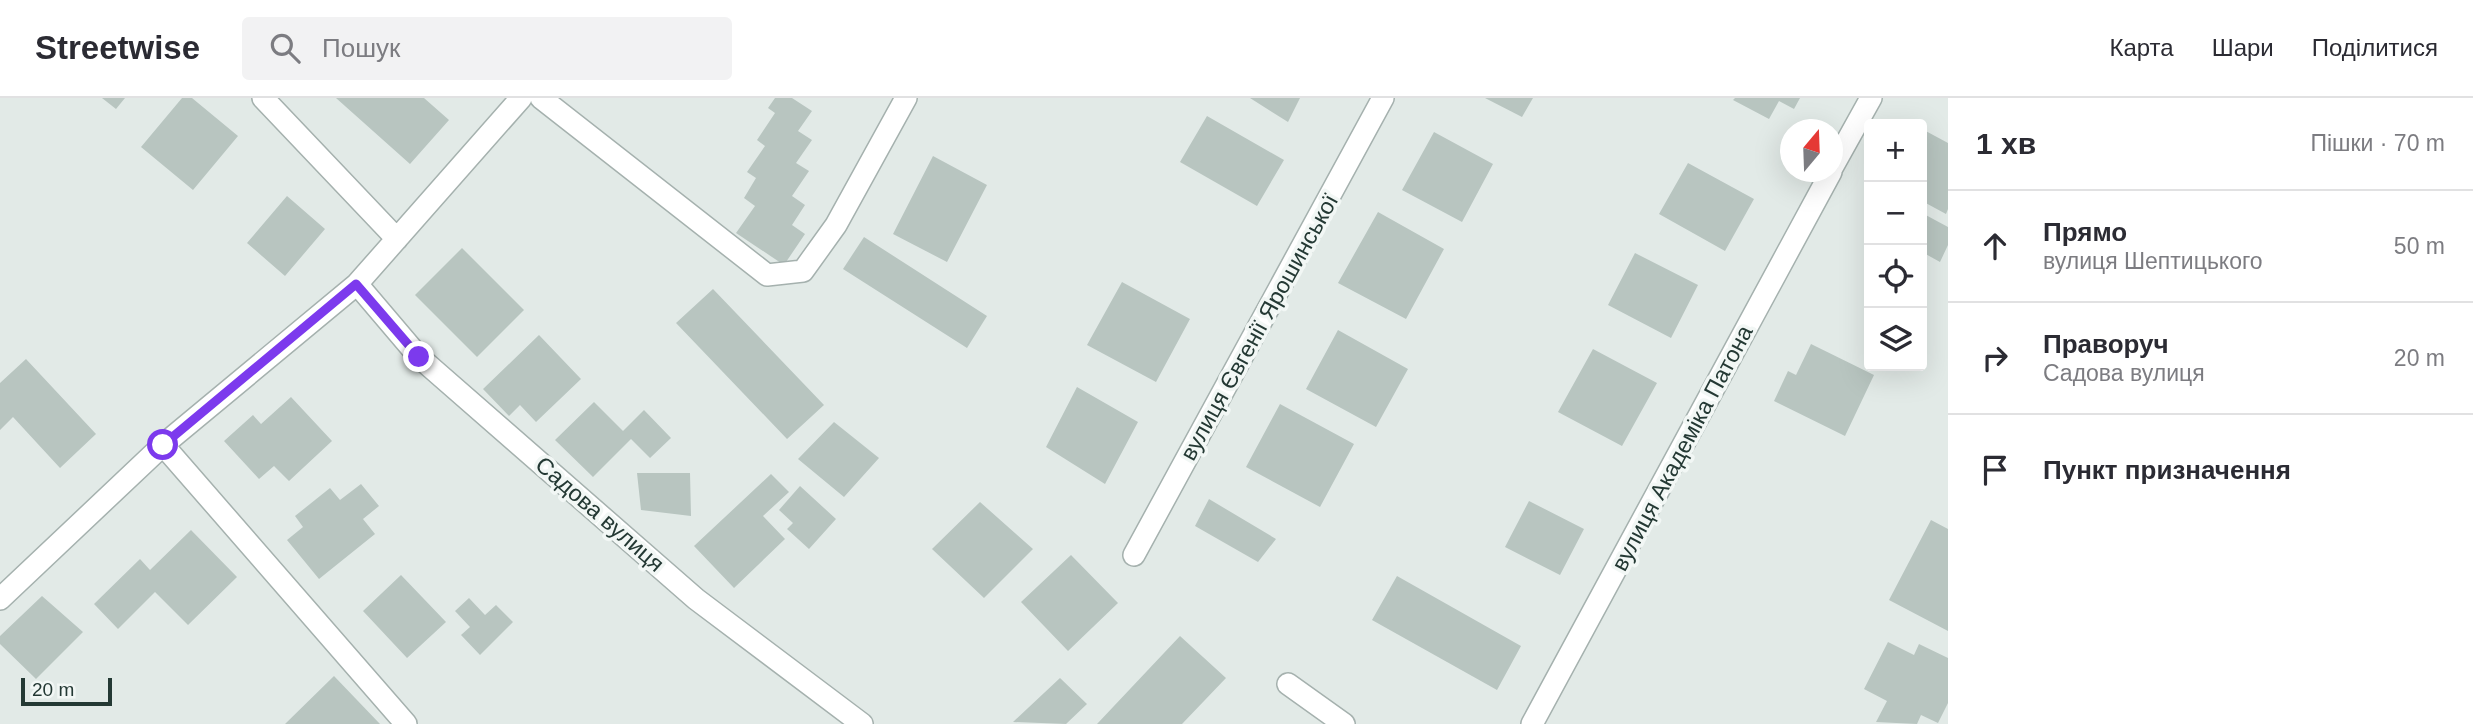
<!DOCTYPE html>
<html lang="uk">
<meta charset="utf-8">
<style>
:root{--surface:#fff;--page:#f2f2f3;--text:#2b2b33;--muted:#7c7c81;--line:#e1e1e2}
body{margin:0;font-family:Arial,sans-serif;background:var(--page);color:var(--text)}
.controls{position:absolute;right:21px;top:21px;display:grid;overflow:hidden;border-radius:7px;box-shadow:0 7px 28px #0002}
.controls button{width:63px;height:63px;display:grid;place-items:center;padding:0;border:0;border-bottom:2px solid var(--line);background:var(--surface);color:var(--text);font:35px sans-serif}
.compass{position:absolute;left:1780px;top:21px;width:63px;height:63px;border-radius:50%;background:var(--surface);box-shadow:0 7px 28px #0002;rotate:19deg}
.scale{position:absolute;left:21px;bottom:18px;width:91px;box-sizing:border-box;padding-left:7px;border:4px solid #243934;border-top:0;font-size:19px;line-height:24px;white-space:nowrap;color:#243934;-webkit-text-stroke:5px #f2f7f5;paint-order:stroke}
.stop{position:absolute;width:21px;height:21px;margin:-16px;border:5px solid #7c3aed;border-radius:50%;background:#fff}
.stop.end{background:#7c3aed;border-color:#fff;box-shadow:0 2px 7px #0008}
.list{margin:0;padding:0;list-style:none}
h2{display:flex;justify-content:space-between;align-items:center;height:91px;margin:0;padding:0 28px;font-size:30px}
h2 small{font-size:23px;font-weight:400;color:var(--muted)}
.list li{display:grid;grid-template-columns:46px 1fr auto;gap:21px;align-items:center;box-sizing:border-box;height:112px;padding:0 28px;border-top:2px solid var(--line)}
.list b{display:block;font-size:26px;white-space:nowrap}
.list p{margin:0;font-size:23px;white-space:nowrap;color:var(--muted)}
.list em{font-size:23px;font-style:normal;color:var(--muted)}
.icon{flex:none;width:38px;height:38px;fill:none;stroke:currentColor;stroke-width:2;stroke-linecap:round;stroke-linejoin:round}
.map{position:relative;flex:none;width:1948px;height:626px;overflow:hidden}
header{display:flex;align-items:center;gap:42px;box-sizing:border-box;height:98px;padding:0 35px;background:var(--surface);border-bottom:2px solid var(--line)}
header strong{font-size:33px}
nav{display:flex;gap:38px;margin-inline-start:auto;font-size:24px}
.search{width:490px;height:63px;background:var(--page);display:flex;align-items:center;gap:18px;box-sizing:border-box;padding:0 24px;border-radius:7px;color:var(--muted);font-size:26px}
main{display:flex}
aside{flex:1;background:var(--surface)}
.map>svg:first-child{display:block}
</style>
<header>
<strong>Streetwise</strong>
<div class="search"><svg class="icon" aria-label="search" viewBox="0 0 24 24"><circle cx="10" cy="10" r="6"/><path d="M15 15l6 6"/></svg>Пошук</div>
<nav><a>Карта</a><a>Шари</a><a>Поділитися</a></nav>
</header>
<main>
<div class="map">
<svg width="1948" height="626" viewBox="0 0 1948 626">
<rect width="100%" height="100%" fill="#e2eae7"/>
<!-- building -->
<path fill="#b8c5c0" d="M102,0H125L116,11Z
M182,0H192L238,38L193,92L141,49Z
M336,0H424L449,22L410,66Z
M775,0H792L812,13L798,33L812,42L796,65L809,73L792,98L805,107L792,127L805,136L784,167L736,135L755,108L744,100L756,80L747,74L765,48L757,42L775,15L768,10Z
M1250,0H1300L1288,24Z
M1485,0H1533L1522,19Z
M1735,0H1800L1794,11L1779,3L1769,21L1733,2Z
M1207,18L1284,62L1257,108L1180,64Z
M1922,31L1948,45V111L1946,116L1922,103Z
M1434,34L1493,66L1462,124L1402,92Z
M933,58L987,87L947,164L893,136Z
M1688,65L1754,101L1725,153L1659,116Z
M287,98L325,131L285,178L247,145Z
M1378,114L1444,151L1406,221L1338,185Z
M1922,115L1948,129V147L1940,164L1922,154Z
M864,139L987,218L967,250L843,171Z
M462,150L524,212L477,259L415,197Z
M1635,155L1698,187L1671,240L1608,207Z
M1122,184L1190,221L1156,284L1087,247Z
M713,191L824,307L787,341L676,225Z
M1338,232L1408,271L1376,329L1306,291Z
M539,237L581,281L536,324L520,307L509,318L483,291Z
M1811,246L1874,277L1845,338L1774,303L1788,273L1796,277Z
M1593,251L1657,285L1622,348L1558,314Z
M26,261L96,336L60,370L13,319L0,332V285Z
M1077,289L1138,324L1105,386L1046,349Z
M291,299L332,343L289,383L274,368L259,381L224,343L253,317L261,326Z
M594,304L623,333L644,312L671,340L650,360L631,341L593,379L555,342Z
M1280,306L1354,346L1320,409L1246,369Z
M834,324L879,360L844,399L798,361Z
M637,375H690L691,418L641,412Z
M771,376L789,394L763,418L785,441L734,490L694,448Z
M361,386L379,408L363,421L375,436L319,481L287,442L303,429L295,418L330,390L340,402Z
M800,388L836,421L809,451L787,431L793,425L779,412Z
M1209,401L1276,441L1258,464L1195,428Z
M1529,403L1584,431L1560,477L1505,449Z
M980,404L1033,451L984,500L932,451Z
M1931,422L1948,431V533L1889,502Z
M191,432L237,479L188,527L155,494L118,531L94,506L140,461L150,472Z
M1071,457L1118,505L1068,553L1021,504Z
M401,477L446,524L407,560L363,513Z
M1397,478L1521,548L1497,592L1372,522Z
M42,498L83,534L36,581L0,546V538Z
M469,500L485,517L496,507L513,524L480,557L461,537L470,529L455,513Z
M1180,538L1226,580L1182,626H1097Z
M1888,544L1914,557L1919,546L1948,560V605L1938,625L1921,617L1917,626L1876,624L1887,603L1864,591Z
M334,578L380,626H285Z
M1060,580L1087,606L1066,626L1013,624Z"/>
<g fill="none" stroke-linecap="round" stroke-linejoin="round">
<!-- street casing -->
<g stroke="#a5b1ae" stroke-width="24">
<path id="street" d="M263,0L397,141
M541,0L767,177L803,173L836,127L906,0
M1832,70L1871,0
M357,186L419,259L696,501L862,626
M163,347L406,626
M1134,457L1383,0
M0,501L163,347L357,186L521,0
M1288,586L1344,626
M1532,626L1831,74"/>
</g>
<!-- street -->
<use href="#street" stroke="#fff" stroke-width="21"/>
</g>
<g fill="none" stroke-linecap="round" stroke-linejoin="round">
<!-- route -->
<path stroke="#7c3aed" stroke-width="9" d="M163,347L356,186L419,259"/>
</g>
<g text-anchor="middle" stroke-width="7" stroke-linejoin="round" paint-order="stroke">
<!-- street labels -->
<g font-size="23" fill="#243934" stroke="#f2f7f5">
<text transform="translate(1259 229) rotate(-61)" y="8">вулиця Євгенії Ярошинської</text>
<text transform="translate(1682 350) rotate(-62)" y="8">вулиця Академіка Патона</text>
<text transform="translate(600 416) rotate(41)" y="8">Садова вулиця</text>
</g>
</g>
</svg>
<div class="controls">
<button>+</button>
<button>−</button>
<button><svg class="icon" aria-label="locate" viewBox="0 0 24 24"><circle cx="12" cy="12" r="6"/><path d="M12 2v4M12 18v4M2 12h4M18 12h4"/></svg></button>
<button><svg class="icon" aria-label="layers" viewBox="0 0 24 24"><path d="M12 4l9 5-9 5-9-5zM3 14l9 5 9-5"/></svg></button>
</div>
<svg class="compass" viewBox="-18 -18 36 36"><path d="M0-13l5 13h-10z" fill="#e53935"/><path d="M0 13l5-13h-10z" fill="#7c7c81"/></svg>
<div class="scale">20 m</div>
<div class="stop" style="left:163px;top:347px"></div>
<div class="stop end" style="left:419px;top:259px"></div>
</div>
<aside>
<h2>1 хв<small>Пішки · 70 m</small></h2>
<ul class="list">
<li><svg class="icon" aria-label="ahead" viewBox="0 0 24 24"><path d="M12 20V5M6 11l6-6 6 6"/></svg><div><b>Прямо</b><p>вулиця Шептицького</p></div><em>50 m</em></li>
<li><svg class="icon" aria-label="right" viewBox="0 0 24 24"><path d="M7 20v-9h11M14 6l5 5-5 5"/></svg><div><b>Праворуч</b><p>Садова вулиця</p></div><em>20 m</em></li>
<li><svg class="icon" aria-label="arrive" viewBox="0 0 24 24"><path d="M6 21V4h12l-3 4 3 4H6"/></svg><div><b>Пункт призначення</b></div></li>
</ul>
</aside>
</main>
